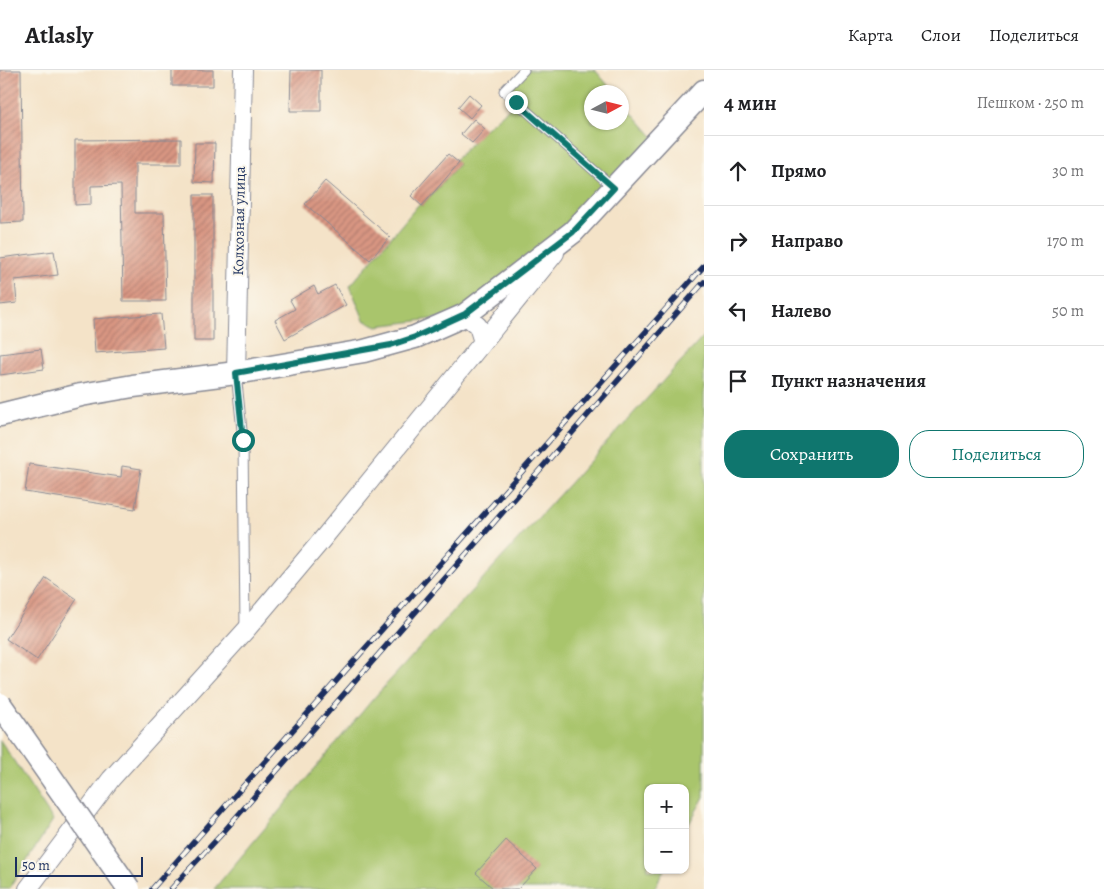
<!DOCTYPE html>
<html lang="ru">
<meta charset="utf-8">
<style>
:root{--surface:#fff;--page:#f2f2f2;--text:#202124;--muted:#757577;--line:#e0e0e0;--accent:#0f766e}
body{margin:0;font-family:Alegreya,serif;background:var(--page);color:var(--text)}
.controls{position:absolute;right:15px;bottom:15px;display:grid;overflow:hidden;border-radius:10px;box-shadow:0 1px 4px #0004}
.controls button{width:45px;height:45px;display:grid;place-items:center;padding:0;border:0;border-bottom:1px solid var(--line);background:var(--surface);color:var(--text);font:25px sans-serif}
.compass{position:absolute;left:584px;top:15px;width:45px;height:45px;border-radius:50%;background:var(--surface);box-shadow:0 1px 4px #0004;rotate:83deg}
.scale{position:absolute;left:15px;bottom:12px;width:128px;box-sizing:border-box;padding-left:5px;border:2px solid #1b2f5e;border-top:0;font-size:14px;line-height:18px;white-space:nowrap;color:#1b2f5e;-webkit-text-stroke:4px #fbf7ec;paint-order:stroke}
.stop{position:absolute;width:15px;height:15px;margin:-11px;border:4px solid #0f766e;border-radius:50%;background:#fff}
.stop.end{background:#0f766e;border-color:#fff;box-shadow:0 1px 5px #0008}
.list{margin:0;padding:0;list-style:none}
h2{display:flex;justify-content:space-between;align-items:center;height:65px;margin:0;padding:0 20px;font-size:21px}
h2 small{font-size:16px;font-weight:400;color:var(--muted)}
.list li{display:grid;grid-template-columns:32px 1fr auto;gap:15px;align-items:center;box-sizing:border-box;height:70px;padding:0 20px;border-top:1px solid var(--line)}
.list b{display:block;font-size:19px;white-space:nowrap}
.list em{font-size:16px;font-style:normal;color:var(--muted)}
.actions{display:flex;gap:10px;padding:15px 20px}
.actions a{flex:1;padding:11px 0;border:1px solid var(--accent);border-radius:20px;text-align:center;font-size:18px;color:var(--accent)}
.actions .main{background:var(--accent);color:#fff}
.icon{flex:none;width:28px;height:28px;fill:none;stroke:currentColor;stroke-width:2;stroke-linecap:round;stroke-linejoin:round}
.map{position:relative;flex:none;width:704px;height:819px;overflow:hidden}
header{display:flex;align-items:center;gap:30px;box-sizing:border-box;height:70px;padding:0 25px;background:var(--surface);border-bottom:1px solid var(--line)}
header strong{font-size:24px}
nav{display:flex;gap:28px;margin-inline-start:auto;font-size:18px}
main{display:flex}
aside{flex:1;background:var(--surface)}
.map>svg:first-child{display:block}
</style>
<header>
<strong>Atlasly</strong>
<nav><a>Карта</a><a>Слои</a><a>Поделиться</a></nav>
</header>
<main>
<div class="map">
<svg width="704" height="819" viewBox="0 0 704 819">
<defs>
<pattern id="building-hatch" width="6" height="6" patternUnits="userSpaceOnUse" patternTransform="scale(1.25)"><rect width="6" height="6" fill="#d99682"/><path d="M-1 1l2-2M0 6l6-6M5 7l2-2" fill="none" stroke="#af7b6e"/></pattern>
</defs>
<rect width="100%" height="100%" fill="#fbf7ec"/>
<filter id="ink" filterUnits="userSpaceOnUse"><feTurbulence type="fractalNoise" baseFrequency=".02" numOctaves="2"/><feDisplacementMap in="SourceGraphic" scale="10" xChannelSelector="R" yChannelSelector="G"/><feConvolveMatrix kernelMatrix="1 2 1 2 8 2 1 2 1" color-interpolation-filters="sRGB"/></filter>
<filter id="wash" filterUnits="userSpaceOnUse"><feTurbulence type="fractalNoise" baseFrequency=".0096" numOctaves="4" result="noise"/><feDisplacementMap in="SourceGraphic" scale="20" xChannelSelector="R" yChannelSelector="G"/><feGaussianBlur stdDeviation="1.12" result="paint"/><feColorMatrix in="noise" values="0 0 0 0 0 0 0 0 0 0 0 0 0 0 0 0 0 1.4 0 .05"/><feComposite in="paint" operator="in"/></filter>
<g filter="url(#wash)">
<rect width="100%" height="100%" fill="#f4e3c8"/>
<!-- grass -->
<path fill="#a9c56c" stroke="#627a65" d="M524,0H595L614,22H592V52H622V31L657,71L465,245L377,256L364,250L350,216L419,134L422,136L459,94L455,90L485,59L516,32L504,21Z
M704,266V727L685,761V718H648V800H664L654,819H214L373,629Z
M0,670L53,750L9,819H0Z"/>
<g id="blocks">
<!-- building -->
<path fill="url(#building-hatch)" d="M0,0H21L23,152L0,153Z
M172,0H213V16H172Z
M291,0H321V41H290Z
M469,24L481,35L470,48L458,37Z
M474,49L485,59L472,73L461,64Z
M181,69V94H135V143H164L166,231H123L121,115L91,116V134L75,135V70Z
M195,73H215L214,113L194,112Z
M448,84L459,93L422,136L411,126Z
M325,111L390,167L370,190L305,134Z
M194,125H213V271H194Z
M54,181L58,205L15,210L17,233L0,235V188Z
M335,215L346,235L285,269L275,250L295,239L290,230L314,216L318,224Z
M161,244L164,278L95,283L93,249Z
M41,279L44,299L0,305V284Z
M29,394L121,407L122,396L141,399L135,439L25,422Z
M46,508L77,529L37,590L6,569Z
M506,770L537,799L518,819H494L476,803Z"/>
</g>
</g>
<g filter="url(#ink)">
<use href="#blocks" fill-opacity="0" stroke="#888993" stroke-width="1"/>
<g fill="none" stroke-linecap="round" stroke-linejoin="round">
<!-- service casing -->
<g stroke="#888993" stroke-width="11">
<path id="service" d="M524,0L504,21L614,118
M236,303L243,370L245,557"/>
</g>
<!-- minor casing -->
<g stroke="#888993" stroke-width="20">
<path id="minor" d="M483,272L555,183
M236,303L243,0
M28,819L111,709L246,560L321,471L483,272L478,256L465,245"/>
</g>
<!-- tertiary casing -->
<g stroke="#888993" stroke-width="25">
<path id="tertiary" d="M0,345L81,325L133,316L236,303L364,281L415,267L465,245L573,162L704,21"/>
</g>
<!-- service -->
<use href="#service" stroke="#fff" stroke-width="9"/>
<!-- minor -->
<use href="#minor" stroke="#fff" stroke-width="18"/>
<!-- tertiary -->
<use href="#tertiary" stroke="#fff" stroke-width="22"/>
<!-- rail casing -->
<g stroke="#1b2f5e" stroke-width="5.5">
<path id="rail" d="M152,819L704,196
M171,819L219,767L704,212"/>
</g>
<!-- rail -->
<use href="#rail" stroke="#fbf7ec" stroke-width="4" stroke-dasharray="11" stroke-linecap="butt"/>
<!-- tertiary-bridge casing -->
<g stroke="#888993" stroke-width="25" stroke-linecap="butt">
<path id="tertiary-bridge" d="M0,634L129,819"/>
</g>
<!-- tertiary-bridge -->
<use href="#tertiary-bridge" stroke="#fff" stroke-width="22"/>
</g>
</g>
<g fill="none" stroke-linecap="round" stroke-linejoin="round" filter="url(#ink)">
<!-- route -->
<path stroke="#0f766e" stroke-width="6" d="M243,370L236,303L391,275L415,267L465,244L573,162L614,118L516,32"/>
</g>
<g text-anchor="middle" stroke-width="4" stroke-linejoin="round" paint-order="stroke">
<!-- street labels -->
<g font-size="15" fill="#1b2f5e" stroke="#fbf7ec">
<text transform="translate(239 151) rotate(-89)" y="5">Колхозная улица</text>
</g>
</g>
</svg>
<div class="controls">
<button>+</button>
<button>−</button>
</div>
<svg class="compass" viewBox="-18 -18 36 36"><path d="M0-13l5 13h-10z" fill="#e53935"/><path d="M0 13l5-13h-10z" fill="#757577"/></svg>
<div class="scale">50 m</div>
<div class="stop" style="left:243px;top:370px"></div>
<div class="stop end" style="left:516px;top:32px"></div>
</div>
<aside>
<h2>4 мин<small>Пешком · 250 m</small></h2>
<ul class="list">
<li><svg class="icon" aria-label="ahead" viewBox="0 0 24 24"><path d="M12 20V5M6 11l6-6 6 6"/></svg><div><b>Прямо</b></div><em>30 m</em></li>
<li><svg class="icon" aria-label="right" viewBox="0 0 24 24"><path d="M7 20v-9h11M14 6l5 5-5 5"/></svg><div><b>Направо</b></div><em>170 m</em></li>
<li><svg class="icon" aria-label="left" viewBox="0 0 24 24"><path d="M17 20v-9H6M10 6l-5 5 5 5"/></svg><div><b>Налево</b></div><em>50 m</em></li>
<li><svg class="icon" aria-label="arrive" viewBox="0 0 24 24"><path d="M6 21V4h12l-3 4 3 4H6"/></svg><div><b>Пункт назначения</b></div></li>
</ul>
<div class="actions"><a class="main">Сохранить</a><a>Поделиться</a></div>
</aside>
</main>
